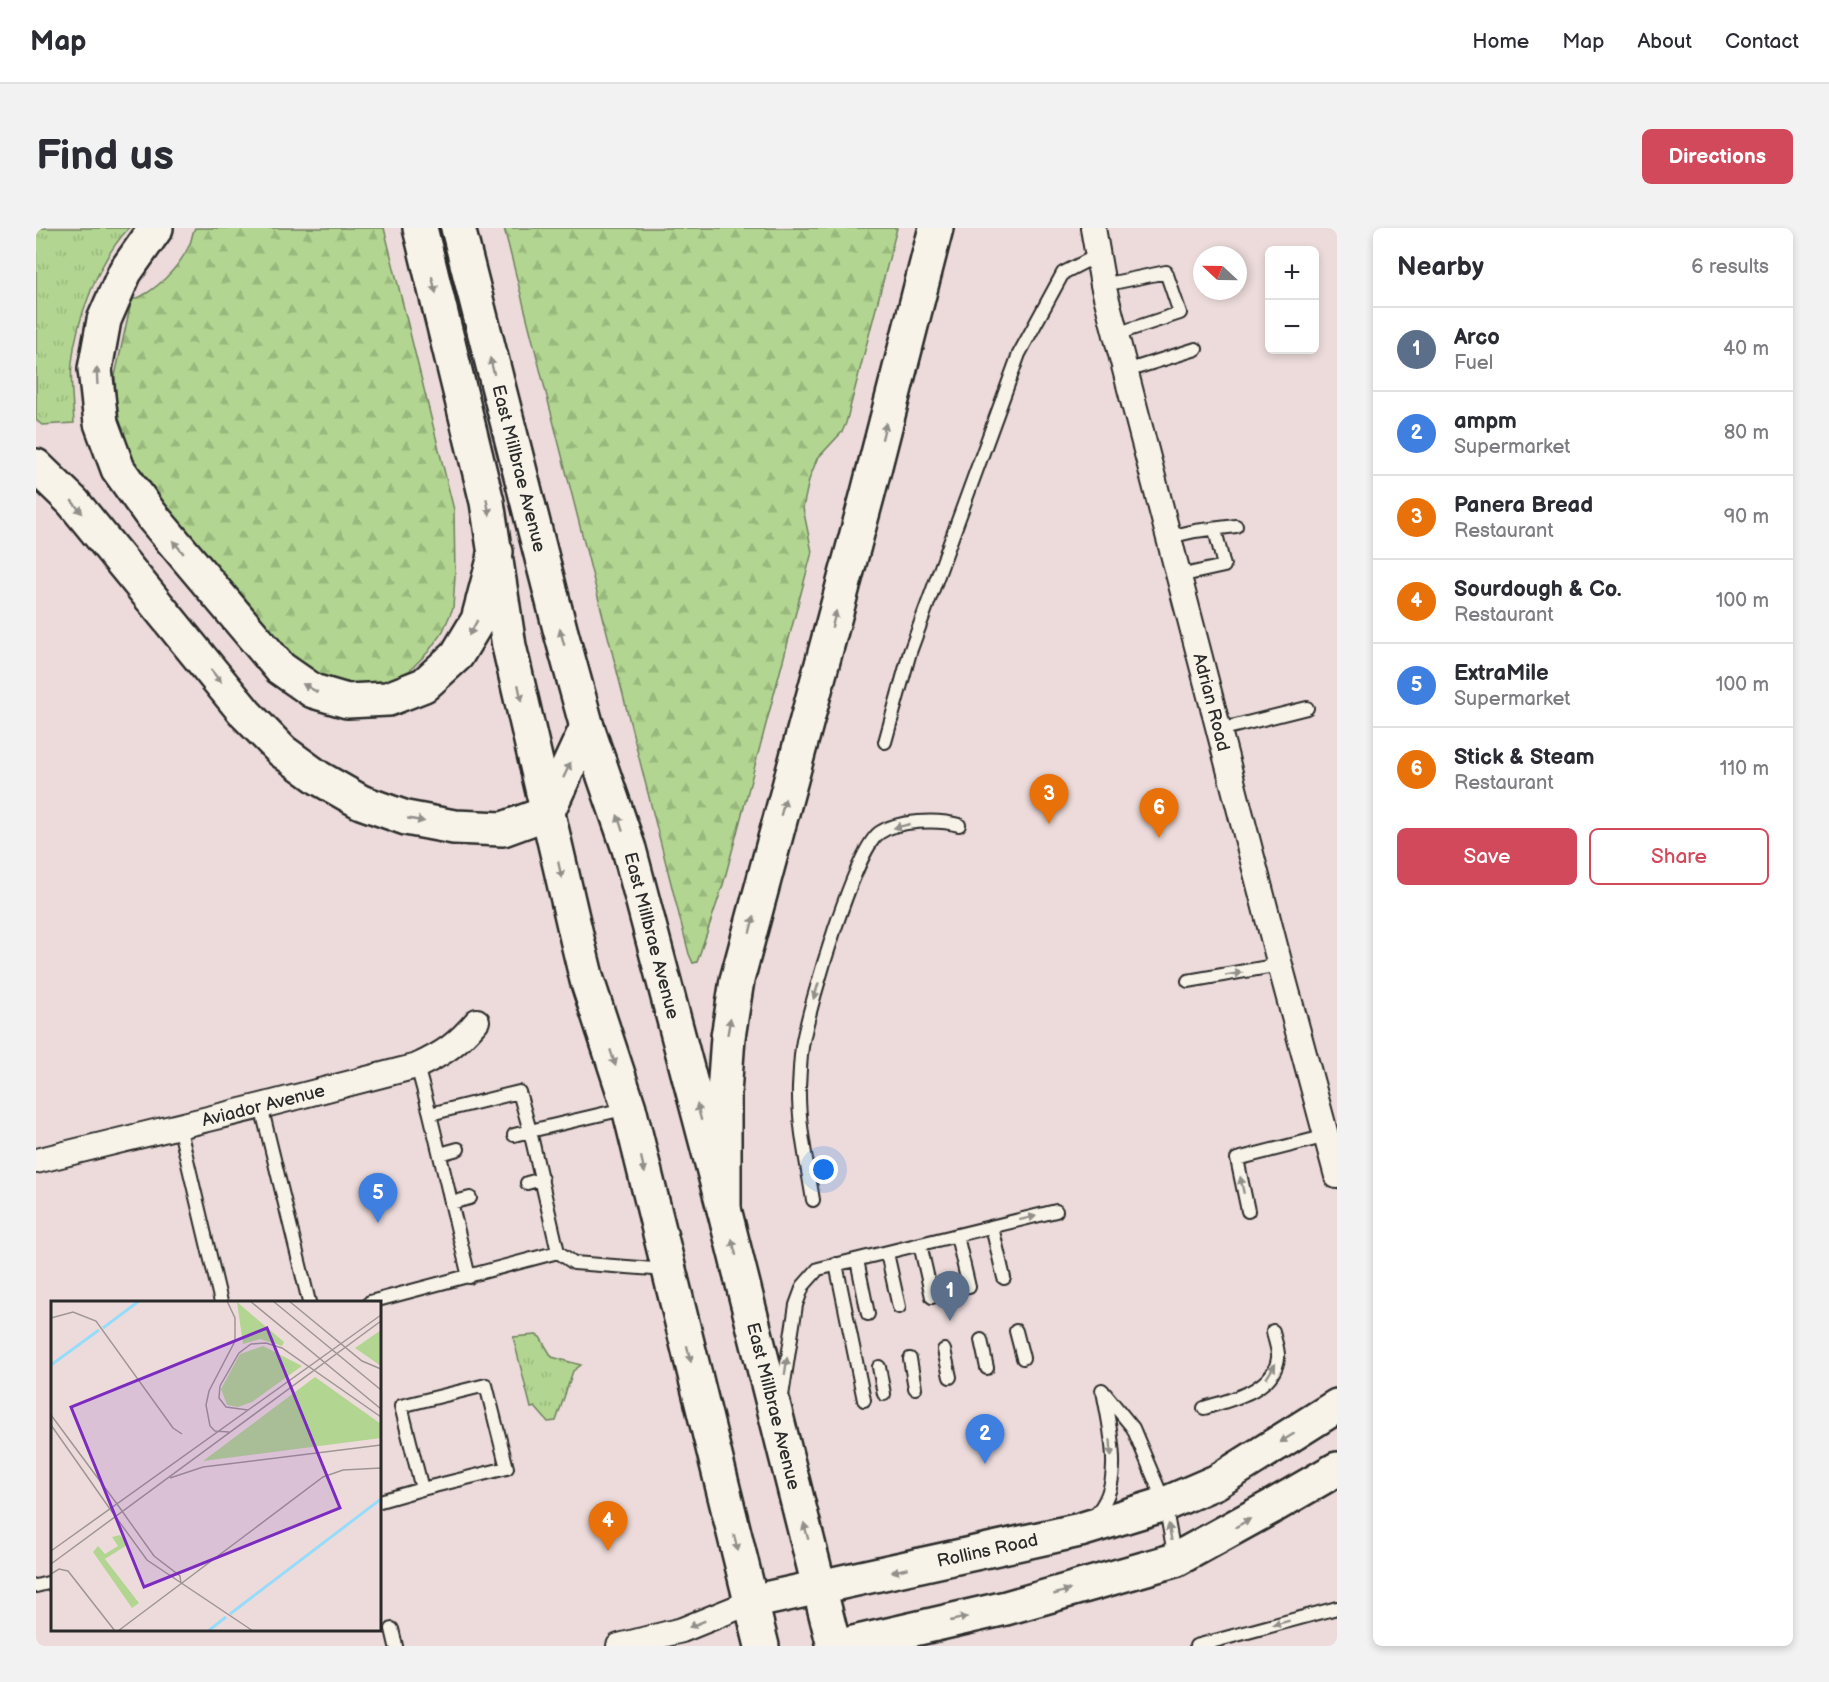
<!DOCTYPE html>
<meta charset="utf-8">
<style>
:root{--surface:#fff;--page:#f2f2f3;--text:#2b2b33;--muted:#7c7c81;--line:#e1e1e2;--accent:#d1495b}
body{margin:0;font-family:"Balsamiq Sans",sans-serif;background:var(--page);color:var(--text)}
.controls{position:absolute;right:18px;top:18px;display:grid;overflow:hidden;border-radius:9px;box-shadow:0 3px 9px #0003}
.controls button{width:54px;height:54px;display:grid;place-items:center;padding:0;border:0;border-bottom:2px solid var(--line);background:var(--surface);color:var(--text);font:30px sans-serif}
.compass{position:absolute;left:1157px;top:18px;width:54px;height:54px;border-radius:50%;background:var(--surface);box-shadow:0 3px 9px #0003;rotate:292deg}
.you{position:absolute;left:788px;top:942px;width:21px;height:21px;margin:-15px;border:4px solid #fff;border-radius:50%;background:#1a73e8;box-shadow:0 0 0 9px #1a73e833}
.badge{display:grid;place-items:center;width:39px;height:39px;border-radius:50%;background:var(--accent);color:#fff;font-size:20px;font-weight:700}
.pin{position:absolute;translate:-50% -50px;filter:drop-shadow(0 2px 3px #0008)}
.pin::after{content:'';position:absolute;top:32px;width:21px;height:18px;background:inherit;clip-path:polygon(0 0,100% 0,50% 100%)}
.list{margin:0;padding:0;list-style:none}
h2{display:flex;justify-content:space-between;align-items:center;height:78px;margin:0;padding:0 24px;font-size:26px}
h2 small{font-size:20px;font-weight:400;color:var(--muted)}
.list li{display:grid;grid-template-columns:39px 1fr auto;gap:18px;align-items:center;box-sizing:border-box;height:84px;padding:0 24px;border-top:2px solid var(--line)}
.list b{display:block;font-size:22px;white-space:nowrap}
.list p{margin:0;font-size:20px;white-space:nowrap;color:var(--muted)}
.list em{font-size:20px;font-style:normal;color:var(--muted)}
.actions{display:flex;gap:12px;padding:18px 24px}
.actions a{flex:1;padding:14px 0;border:2px solid var(--accent);border-radius:9px;text-align:center;font-size:21px;color:var(--accent)}
.actions .main{background:var(--accent);color:#fff}
.map{position:relative;flex:none;width:1301px;height:1418px;overflow:hidden;border-radius:9px}
header{display:flex;align-items:center;gap:36px;box-sizing:border-box;height:84px;padding:0 30px;background:var(--surface);border-bottom:2px solid var(--line)}
header strong{font-size:28px}
nav{display:flex;gap:33px;margin-inline-start:auto;font-size:21px}
.intro{display:flex;align-items:center;justify-content:space-between;box-sizing:border-box;height:144px;padding:0 36px}
h1{margin:0;font-size:42px}
.button{padding:15px 27px;border-radius:9px;background:var(--accent);color:#fff;font-size:21px;font-weight:700}
main{display:flex;gap:36px;padding:0 36px}
aside{flex:1;background:var(--surface);border-radius:9px;box-shadow:0 3px 9px #0003}
.map>svg:first-child{display:block}
</style>
<header>
<strong>Map</strong>
<nav><a>Home</a><a>Map</a><a>About</a><a>Contact</a></nav>
</header>
<div class="intro"><h1>Find us</h1><a class="button">Directions</a></div>
<main>
<div class="map">
<svg width="1301" height="1418" viewBox="0 0 1301 1418">
<defs>
<pattern id="grass-tufts" width="24" height="20" patternUnits="userSpaceOnUse" patternTransform="scale(1.5)"><rect width="24" height="20" fill="#b2d691"/><path d="M3 7l-1-3M5 7V3M7 7l1-3M15 17l-1-3M17 17v-4M19 17l1-3" fill="none" stroke="#99b87d"/></pattern>
<pattern id="forest-firs" width="22" height="20" patternUnits="userSpaceOnUse" patternTransform="scale(1.5)"><rect width="22" height="20" fill="#b2d691"/><path d="M5 1l3.5 6h-7zM16 11l3.5 6h-7z" fill="#99b87d"/></pattern>
</defs>
<rect width="100%" height="100%" fill="#eddbdb"/>
<filter id="ink" filterUnits="userSpaceOnUse"><feTurbulence type="fractalNoise" baseFrequency=".0167" numOctaves="2"/><feDisplacementMap in="SourceGraphic" scale="12" xChannelSelector="R" yChannelSelector="G"/><feConvolveMatrix kernelMatrix="1 2 1 2 8 2 1 2 1" color-interpolation-filters="sRGB"/></filter>
<g filter="url(#ink)">
<!-- grass -->
<path fill="url(#grass-tufts)" stroke="#6e805e" stroke-width="1.5" d="M0,0H93C63,31 40,92 36,135C34,154 37,175 38,195L6,197L0,192Z
M500,1107L504,1109L516,1129L545,1137L537,1143L520,1193L512,1194L499,1179L495,1180L477,1109Z"/>
<!-- forest -->
<path fill="url(#forest-firs)" stroke="#6e805e" stroke-width="1.5" d="M159,0H348L418,282L419,348L417,380L407,403L392,424L373,443L350,454L321,458L290,454L263,440L93,235L81,188L79,148L94,79L96,72C119,65 143,39 153,18C156,12 156,5 159,0Z
M468,0H861L810,195L806,204L781,231L773,252L767,280L776,324L687,657L661,734L657,735L653,726Z"/>
<g fill="none" stroke-linecap="round" stroke-linejoin="round">
<!-- service casing -->
<g stroke="#2b2b2b" stroke-width="16">
<path id="service" d="M1067,57L1130,44L1144,85L1080,106
M1090,143L1160,121
M1133,309L1159,303L1200,298
M1143,348L1188,338L1179,302
M1183,502L1271,480
M849,514L874,424L983,126L1027,45L1062,27
M1152,753L1244,737
M381,838L394,886
M225,878L273,1074
M143,898L185,1074
M478,907L494,903L522,1024L538,1035L631,1042
M404,926L422,921
M491,955L506,951
M777,972C771,935 762,896 763,859C764,844 764,828 767,813C774,777 818,624 843,605C862,592 902,591 923,597
M415,975L434,970
M1212,983L1201,931L1291,908
M956,999L968,1050
M921,1008L933,1059
M884,1016L896,1069
M851,1025L863,1079
M821,1032L832,1086
M800,1036L828,1172
M433,1049L394,886L483,864L494,903L592,880
M334,1074L522,1024
M980,1103L987,1130
M945,1112L951,1140
M908,1122L914,1149
M874,1131L879,1160
M843,1139L848,1166
M450,1157L471,1240L386,1261L365,1178Z
M1066,1162L1097,1200L1129,1276L1139,1331
M746,1168L760,1077L767,1058L782,1041L1020,983
M1168,1180C1193,1172 1238,1163 1242,1130C1243,1122 1238,1111 1237,1103
M344,1273L386,1261
M1057,1289C1090,1258 1074,1202 1067,1163
M0,1358L16,1354
M356,1401L360,1418
M1160,1418L1301,1380"/>
</g>
<!-- minor casing -->
<g stroke="#2b2b2b" stroke-width="28">
<g id="minor">
<path id="s1" d="M1057,0L1067,57L1244,737L1301,948"/>
<path id="s2" d="M0,933L225,878L381,838C409,825 421,816 441,793"/>
<path d="M583,1418L646,1402L715,1374"/>
</g>
</g>
<!-- secondary casing -->
<g stroke="#2b2b2b" stroke-width="38">
<g id="secondary">
<path id="s3" d="M715,1374L1044,1302L1129,1276L1180,1254L1301,1178"/>
<path d="M804,1418L970,1380L1139,1332L1237,1278L1301,1241"/>
</g>
</g>
<!-- primary casing -->
<g stroke="#2b2b2b" stroke-width="38">
<g id="primary">
<path d="M384,0L451,274L473,418L542,715L551,752L593,880L726,1418"/>
<path id="s4" d="M422,0L524,401L551,499L593,621L688,981L798,1418"/>
</g>
</g>
<!-- motorway casing -->
<g stroke="#2b2b2b" stroke-width="38">
<path id="motorway" d="M120,0L89,44L68,92L59,141L65,195L82,241L115,287L244,440L277,463L311,473L352,471L388,457L421,427L442,392L460,324
M0,238L37,274L210,486L246,523L283,550L325,574L370,590L418,599L467,601L511,585L551,499
M688,981V865L692,809L701,752L832,265L900,0"/>
</g>
<!-- service -->
<use href="#service" stroke="#f7f3e8" stroke-width="12"/>
<!-- minor -->
<use href="#minor" stroke="#f7f3e8" stroke-width="24"/>
<!-- secondary -->
<use href="#secondary" stroke="#f7f3e8" stroke-width="33"/>
<!-- primary -->
<use href="#primary" stroke="#f7f3e8" stroke-width="33"/>
<!-- motorway -->
<use href="#motorway" stroke="#f7f3e8" stroke-width="33"/>
</g>
<!-- one-way arrows -->
<defs><path id="oneway-solid" d="M-6-.8H1V-3.2L6.5 0L1 3.2V.8H-6Z" transform="scale(1.5)"/></defs>
<g fill="#918f8a">
<use href="#oneway-solid" transform="translate(398 57) rotate(76)"/>
<use href="#oneway-solid" transform="translate(456 138) rotate(-104)"/>
<use href="#oneway-solid" transform="translate(61 148) rotate(-93)"/>
<use href="#oneway-solid" transform="translate(848 203) rotate(-76)"/>
<use href="#oneway-solid" transform="translate(41 279) rotate(50)"/>
<use href="#oneway-solid" transform="translate(452 279) rotate(79)"/>
<use href="#oneway-solid" transform="translate(142 319) rotate(-130)"/>
<use href="#oneway-solid" transform="translate(798 391) rotate(-75)"/>
<use href="#oneway-solid" transform="translate(437 400) rotate(120)"/>
<use href="#oneway-solid" transform="translate(526 409) rotate(-105)"/>
<use href="#oneway-solid" transform="translate(180 448) rotate(51)"/>
<use href="#oneway-solid" transform="translate(274 460) rotate(-151)"/>
<use href="#oneway-solid" transform="translate(484 465) rotate(78)"/>
<use href="#oneway-solid" transform="translate(531 542) rotate(-65)"/>
<use href="#oneway-solid" transform="translate(747 579) rotate(-75)"/>
<use href="#oneway-solid" transform="translate(380 592) rotate(11)"/>
<use href="#oneway-solid" transform="translate(584 595) rotate(-108)"/>
<use href="#oneway-solid" transform="translate(866 598) rotate(167)"/>
<use href="#oneway-solid" transform="translate(524 642) rotate(77)"/>
<use href="#oneway-solid" transform="translate(716 696) rotate(-75)"/>
<use href="#oneway-solid" transform="translate(1198 746) rotate(-9)"/>
<use href="#oneway-solid" transform="translate(780 763) rotate(108)"/>
<use href="#oneway-solid" transform="translate(693 798) rotate(-80)"/>
<use href="#oneway-solid" transform="translate(577 830) rotate(72)"/>
<use href="#oneway-solid" transform="translate(663 884) rotate(-105)"/>
<use href="#oneway-solid" transform="translate(607 937) rotate(77)"/>
<use href="#oneway-solid" transform="translate(1206 957) rotate(-102)"/>
<use href="#oneway-solid" transform="translate(992 990) rotate(-14)"/>
<use href="#oneway-solid" transform="translate(698 1019) rotate(-104)"/>
<use href="#oneway-solid" transform="translate(653 1126) rotate(76)"/>
<use href="#oneway-solid" transform="translate(750 1138) rotate(-82)"/>
<use href="#oneway-solid" transform="translate(1235 1143) rotate(-58)"/>
<use href="#oneway-solid" transform="translate(1251 1210) rotate(148)"/>
<use href="#oneway-solid" transform="translate(1075 1220) rotate(87)"/>
<use href="#oneway-solid" transform="translate(1207 1295) rotate(-29)"/>
<use href="#oneway-solid" transform="translate(770 1303) rotate(-105)"/>
<use href="#oneway-solid" transform="translate(1134 1304) rotate(-100)"/>
<use href="#oneway-solid" transform="translate(700 1315) rotate(76)"/>
<use href="#oneway-solid" transform="translate(864 1342) rotate(167)"/>
<use href="#oneway-solid" transform="translate(1026 1364) rotate(-16)"/>
<use href="#oneway-solid" transform="translate(923 1391) rotate(-13)"/>
<use href="#oneway-solid" transform="translate(1245 1395) rotate(165)"/>
<use href="#oneway-solid" transform="translate(661 1396) rotate(158)"/>
</g>
</g>
<g text-anchor="middle" stroke-width="4.5" stroke-linejoin="round" paint-order="stroke">
<!-- street labels -->
<g font-size="18" fill="#2b2b2b" stroke="#f7f3e8">
<text dy="6" stroke="none"><textPath href="#s4" startOffset="248">East Millbrae Avenue</textPath></text>
<text dy="6" stroke="none"><textPath href="#s1" startOffset="489">Adrian Road</textPath></text>
<text dy="6" stroke="none"><textPath href="#s4" startOffset="734">East Millbrae Avenue</textPath></text>
<text dy="6" stroke="none"><textPath href="#s2" startOffset="234">Aviador Avenue</textPath></text>
<text dy="6" stroke="none"><textPath href="#s4" startOffset="1220">East Millbrae Avenue</textPath></text>
<text dy="6" stroke="none"><textPath href="#s3" startOffset="242">Rollins Road</textPath></text>
</g>
</g>
<!-- overview -->
<g transform="translate(15 1073)">
<rect width="330" height="330" fill="#eddbdb"/>
<path d="M186,1L233,41L231,45L209,38L192,43Z" fill="#b2d691"/>
<path d="M330,29V65L304,47ZM212,45L251,65L201,101L187,106L176,104L170,88L189,53ZM264,76L330,123V137L152,160Z" fill="#b2d691"/>
<path d="M69,234L76,244L54,258L88,302L81,307L42,251L47,245L54,253L67,245L61,236Z" fill="#b2d691"/>
<path fill="none" stroke="#97dcf9" stroke-width="3" d="M52,27L88,0M0,64L48,29M179,313L330,198M157,330L175,316"/>
<path fill="none" stroke="#9f9595" stroke-width="1.5" d="M176,0L184,17V40L158,90L155,104L159,125L164,130L178,131M199,0L330,108M222,0L330,89M238,0L311,60L330,68M0,17L22,11L45,20L122,127L131,133M197,109L175,106L168,97L169,85L188,52L200,43L215,42L231,47L330,116M0,114L66,203M0,124L59,208M119,177L152,166L330,144M66,203L103,255L129,275L130,283M59,208L96,259L202,330M0,250L330,14M0,263L330,20M0,273L8,268L17,270L64,330M67,330L272,176L292,169L330,167"/>
<path fill="#7b2cbf" fill-opacity="0.15" stroke="#7b2cbf" stroke-width="3" d="M216,27L289,207L93,286L20,106Z"/>
<rect width="330" height="330" fill="none" stroke="#2b2b2b" stroke-width="3"/>
</g>
</svg>
<div class="controls">
<button>+</button>
<button>−</button>
</div>
<svg class="compass" viewBox="-18 -18 36 36"><path d="M0-13l5 13h-10z" fill="#e53935"/><path d="M0 13l5-13h-10z" fill="#7c7c81"/></svg>
<div class="you"></div>
<div class="pin badge" style="left:914px;top:1093px;background:#5c6f8a">1</div>
<div class="pin badge" style="left:949px;top:1236px;background:#3f7fe0">2</div>
<div class="pin badge" style="left:1013px;top:596px;background:#e8710a">3</div>
<div class="pin badge" style="left:572px;top:1323px;background:#e8710a">4</div>
<div class="pin badge" style="left:342px;top:995px;background:#3f7fe0">5</div>
<div class="pin badge" style="left:1123px;top:610px;background:#e8710a">6</div>
</div>
<aside>
<h2>Nearby<small>6 results</small></h2>
<ul class="list">
<li><span class="badge" style="background:#5c6f8a">1</span><div><b>Arco</b><p>Fuel</p></div><em>40 m</em></li>
<li><span class="badge" style="background:#3f7fe0">2</span><div><b>ampm</b><p>Supermarket</p></div><em>80 m</em></li>
<li><span class="badge" style="background:#e8710a">3</span><div><b>Panera Bread</b><p>Restaurant</p></div><em>90 m</em></li>
<li><span class="badge" style="background:#e8710a">4</span><div><b>Sourdough &amp; Co.</b><p>Restaurant</p></div><em>100 m</em></li>
<li><span class="badge" style="background:#3f7fe0">5</span><div><b>ExtraMile</b><p>Supermarket</p></div><em>100 m</em></li>
<li><span class="badge" style="background:#e8710a">6</span><div><b>Stick &amp; Steam</b><p>Restaurant</p></div><em>110 m</em></li>
</ul>
<div class="actions"><a class="main">Save</a><a>Share</a></div>
</aside>
</main>
